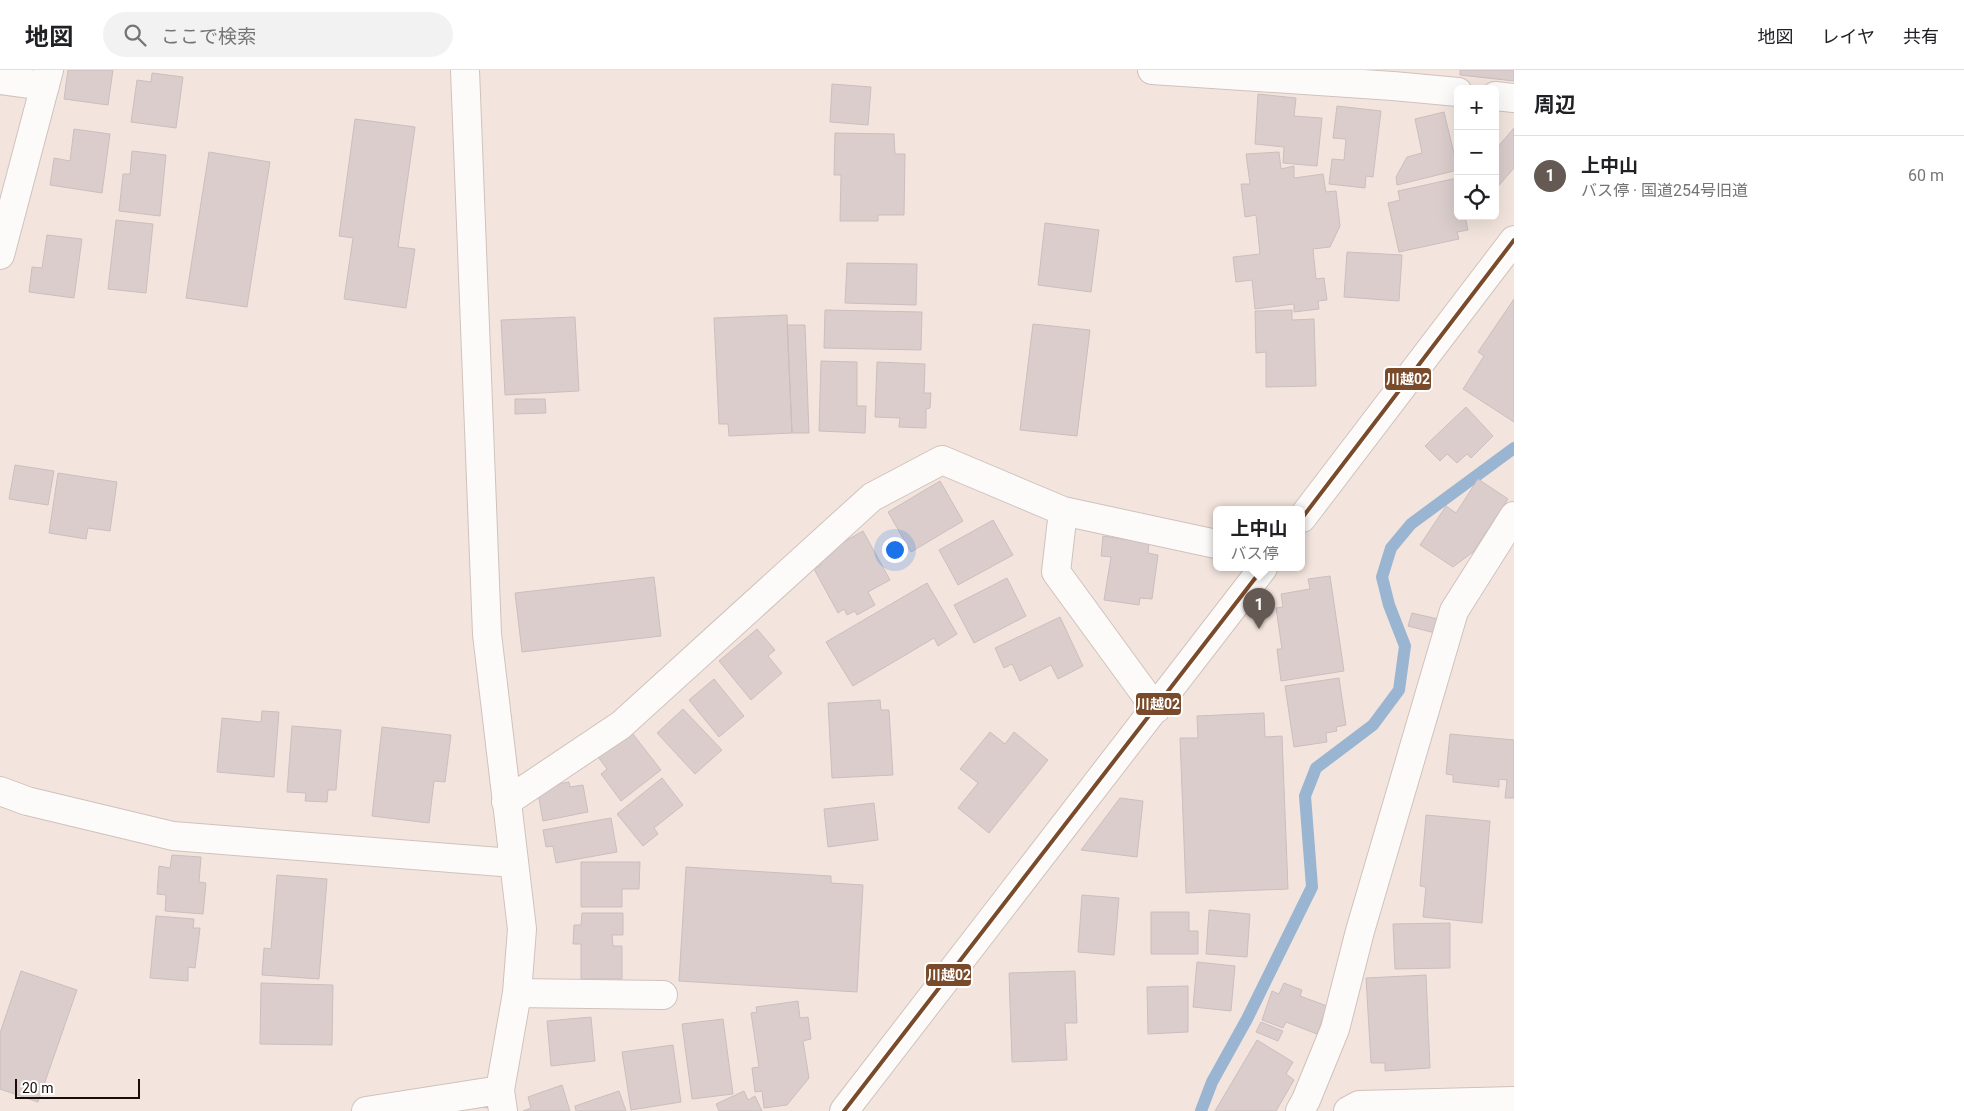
<!DOCTYPE html>
<html lang="ja">
<meta charset="utf-8">
<style>
:root{--surface:#fff;--page:#f2f2f2;--text:#202124;--muted:#757577;--line:#e0e0e0;--accent:#655953}
body{margin:0;font-family:Roboto,"Noto Sans JP",sans-serif;background:var(--page);color:var(--text)}
.controls{position:absolute;right:15px;top:15px;display:grid;overflow:hidden;border-radius:8px;box-shadow:0 5px 20px #0002}
.controls button{width:45px;height:45px;display:grid;place-items:center;padding:0;border:0;border-bottom:1px solid var(--line);background:var(--surface);color:var(--text);font:25px sans-serif}
.scale{position:absolute;left:15px;bottom:12px;width:125px;box-sizing:border-box;padding-left:5px;border:2px solid #180d08;border-top:0;font-size:14px;line-height:18px;white-space:nowrap;color:#180d08;-webkit-text-stroke:4px #fff;paint-order:stroke}
.you{position:absolute;left:894px;top:479px;width:18px;height:18px;margin:-12px;border:4px solid #fff;border-radius:50%;background:#1a73e8;box-shadow:0 0 0 8px #1a73e833}
.badge{display:grid;place-items:center;width:32px;height:32px;border-radius:50%;background:var(--accent);color:#fff;font-size:16px;font-weight:700}
.pin{position:absolute;translate:-50% -41px;filter:drop-shadow(0 1px 2px #0008)}
.pin::after{content:'';position:absolute;top:26px;width:18px;height:15px;background:inherit;clip-path:polygon(0 0,100% 0,50% 100%)}
.popup{position:absolute;left:1213px;top:436px;width:92px;height:65px;box-sizing:border-box;display:grid;place-content:center;border-radius:8px;background:var(--surface);filter:drop-shadow(0 1px 4px #0005);font-size:16px;white-space:nowrap;color:var(--muted)}
.popup b{font-size:19px;color:var(--text)}
.popup::after{content:'';position:absolute;left:50%;top:100%;margin-left:-10px;border:10px solid transparent;border-top-color:var(--surface)}
.list{margin:0;padding:0;list-style:none}
h2{display:flex;justify-content:space-between;align-items:center;height:65px;margin:0;padding:0 20px;font-size:21px}
h2 small{font-size:16px;font-weight:400;color:var(--muted)}
.list li{display:grid;grid-template-columns:32px 1fr auto;gap:15px;align-items:center;box-sizing:border-box;height:80px;padding:0 20px;border-top:1px solid var(--line)}
.list b{display:block;font-size:19px;white-space:nowrap}
.list p{margin:0;font-size:16px;white-space:nowrap;color:var(--muted)}
.list em{font-size:16px;font-style:normal;color:var(--muted)}
.icon{flex:none;width:28px;height:28px;fill:none;stroke:currentColor;stroke-width:2;stroke-linecap:round;stroke-linejoin:round}
.map{position:relative;flex:none;width:1514px;height:1041px;overflow:hidden}
header{display:flex;align-items:center;gap:30px;box-sizing:border-box;height:70px;padding:0 25px;background:var(--surface);border-bottom:1px solid var(--line)}
header strong{font-size:24px}
nav{display:flex;gap:28px;margin-inline-start:auto;font-size:18px}
.search{width:350px;height:45px;background:var(--page);display:flex;align-items:center;gap:12px;box-sizing:border-box;padding:0 18px;border-radius:28px;color:var(--muted);font-size:19px}
main{display:flex}
aside{flex:1;background:var(--surface)}
.map>svg:first-child{display:block}
</style>
<header>
<strong>地図</strong>
<div class="search"><svg class="icon" aria-label="search" viewBox="0 0 24 24"><circle cx="10" cy="10" r="6"/><path d="M15 15l6 6"/></svg>ここで検索</div>
<nav><a>地図</a><a>レイヤ</a><a>共有</a></nav>
</header>
<main>
<div class="map">
<svg width="1514" height="1041" viewBox="0 0 1514 1041">
<rect width="100%" height="100%" fill="#f3e5de"/>
<g fill="none" stroke-linecap="round" stroke-linejoin="round">
<!-- stream -->
<path stroke="#99b5d1" stroke-width="12" d="M1201,1041L1212,1012L1247,949L1312,817L1305,726L1316,698L1373,655L1399,620L1405,576L1389,535L1382,507L1391,478L1411,454L1514,378"/>
</g>
<!-- building -->
<path fill="#dacdcc" stroke="#cbbebe" d="M68,0H113L108,35L64,29Z
M1460,0H1514V11L1460,5Z
M152,3L183,7L176,58L131,52L137,10L151,12Z
M832,14L871,17L868,55L830,52Z
M1258,24L1296,28L1294,46L1322,48L1317,96L1283,93L1284,77L1255,74Z
M1337,36L1381,41L1373,107L1366,106L1365,118L1329,114L1332,89L1344,90L1346,69L1333,68Z
M1444,42L1458,100L1397,115L1396,107L1407,87L1422,83L1415,49Z
M355,49L415,57L398,177L415,179L406,238L344,229L353,168L339,166Z
M1514,58V98L1495,120V80Z
M74,59L110,64L102,123L50,115L54,88L70,91Z
M835,63L894,64L895,84H905L904,145H878V151H840L841,105H834Z
M132,81L166,85L160,146L119,141L123,104H130Z
M209,82L270,92L247,237L186,228Z
M1279,82L1281,99L1294,96V108L1323,104L1326,122L1336,121L1340,156L1330,177L1313,179L1316,209L1324,208L1327,230L1318,231L1319,239L1294,242V234L1255,239L1252,210L1236,212L1233,187L1260,184L1256,145L1245,147L1241,114H1250L1246,84Z
M1457,108L1458,146H1465L1468,160L1457,162L1459,169L1399,182L1388,133L1400,130L1398,121Z
M116,150L153,154L146,223L108,219Z
M1045,153L1099,160L1091,222L1038,215Z
M47,165L82,169L74,228L29,222L32,197L42,198Z
M1347,182L1402,185L1399,231L1344,227Z
M847,193L917,194L916,235L845,233Z
M1514,229V352L1463,319L1484,286L1478,282Z
M825,240L922,242L921,280L824,278Z
M1292,240V250L1314,249L1316,316L1266,317V282L1256,283L1255,241Z
M787,245L792,363L729,366L728,354H719L714,248Z
M575,247L579,321L505,325L501,250Z
M1033,254L1090,260L1077,366L1020,360Z
M787,255H805L809,363H792Z
M821,291L857,292V336H866L865,363L819,361Z
M877,292L925,294L924,323H931L930,338L926,339V358L899,357L900,348L875,347Z
M515,329H545L546,343L515,344Z
M1466,337L1493,366L1471,388L1467,384L1457,393L1447,384L1440,391L1425,376Z
M15,395L54,401L48,435L9,429Z
M58,403L117,412L110,461L88,458L86,469L49,463Z
M1478,409L1508,429L1473,482L1453,497L1420,475L1446,436L1456,443Z
M940,411L963,451L911,482L888,442Z
M993,450L1013,485L958,515L939,480Z
M863,461L890,510L868,522L875,535L857,545L855,541L847,545L844,539L838,543L814,499L821,495L817,487Z
M1103,466L1149,473L1148,483L1158,485L1152,529L1140,528L1139,535L1104,530L1111,487L1101,486Z
M1330,506L1344,601L1281,611L1277,579H1282L1276,538L1283,537L1281,524L1310,519L1308,509Z
M654,507L661,566L522,582L515,523Z
M1007,508L1026,546L974,573L954,535Z
M927,513L957,564L938,576L934,568L853,616L826,572Z
M1412,543L1438,549L1435,563L1408,556Z
M1060,547L1083,596L1058,609L1051,595L1020,611L1012,594L1004,598L995,578Z
M757,559L775,580L768,586L782,603L751,630L719,591Z
M1339,608L1346,655L1336,657L1337,661L1326,663L1327,672L1294,677L1285,616Z
M714,609L744,646L719,667L689,630Z
M880,630L881,640H889L893,705L832,708L828,633Z
M683,639L722,680L695,704L657,663Z
M262,641L279,642L274,707L217,702L222,648L261,652Z
M1264,643L1265,667L1282,666L1288,819L1186,823L1180,668H1198L1197,646Z
M292,656L341,660L336,720H328L327,732L305,731L306,723L287,722Z
M382,657L451,665L445,712L434,711L429,753L372,746Z
M629,659L661,700L621,731L601,704L607,699L596,684Z
M990,662L1005,674L1014,662L1048,690L989,763L958,738L978,713L960,699Z
M1450,664L1514,670V728H1505L1507,710L1499,709V717L1453,712V705L1446,704Z
M662,708L683,735L654,758L658,764L643,776L617,744Z
M569,712L570,717L583,715L588,742L543,751L537,718Z
M1120,728L1143,731L1137,787L1081,780Z
M874,733L878,770L828,777L824,739Z
M1426,745L1490,751L1482,853L1423,847L1426,817L1420,816Z
M611,748L617,782L556,793L553,776L546,777L543,760Z
M172,785L201,787L199,812L206,813L203,844L165,841L166,825L157,824L159,796L170,798Z
M581,792H640L639,819H622V837H581Z
M686,797L831,806V813L863,815L857,922L679,911Z
M277,805L327,809L319,909L262,905L264,878L271,879Z
M1082,825L1119,828L1114,885L1078,882Z
M1209,840L1250,844L1247,887L1206,884Z
M1151,842H1189V861H1198V884H1151Z
M582,843H623V865H612L613,876H622V909H581V874H573L574,855H581Z
M156,846L194,849L193,858H200L195,898L188,897V911L150,908Z
M1450,853V898L1395,899L1393,854Z
M1197,892L1235,896L1231,941L1193,937Z
M21,901L77,920L38,1032L0,1019V963Z
M1075,901L1077,953H1065L1067,990L1012,992L1009,903Z
M1426,905L1430,998L1385,1001V993H1371L1366,908Z
M261,913L333,915L332,975L260,974Z
M1284,913L1302,920L1300,926L1327,936L1317,964L1286,952L1283,958L1262,950L1272,921L1279,924Z
M1188,916V962L1148,964L1147,917Z
M798,931L800,948L808,947L811,969L803,971L809,1008L787,1035L764,1038L762,1021L755,1022L752,998L759,997L751,943L757,942L756,937Z
M591,947L595,991L551,996L547,951Z
M723,949L733,1024L692,1029L682,954Z
M1261,952L1283,961L1278,971L1256,962Z
M1257,970L1293,992L1286,1004L1294,1010L1276,1041H1215Z
M673,975L681,1032L631,1040L622,982Z
M562,1015L570,1041H523L531,1038L528,1027Z
M619,1021L626,1041H576L575,1036Z
M744,1021L748,1030L755,1026L762,1041H719L716,1034Z"/>
<g fill="none" stroke-linecap="round" stroke-linejoin="round">
<!-- minor casing -->
<g stroke="#cfc2bc" stroke-width="30">
<path id="minor" d="M465,0L487,564L522,859L517,923L500,1020L503,1041
M1152,0L1393,16L1458,22
M0,10L45,16
M1495,26L1514,28
M0,185L49,0
M1063,441L1056,502L1156,639
M1302,448L1514,170
M0,721L27,731L173,766L513,793
M506,732L621,655L872,427L942,390L1063,441L1216,474
M517,923L663,925
M366,1041L500,1020
M844,1041L1263,498
M1300,1041L1306,1030L1335,959L1360,861L1454,541L1514,446
M1348,1041L1359,1035L1514,1031"/>
</g>
<!-- minor -->
<use href="#minor" stroke="#fdfbfa" stroke-width="28"/>
<!-- bus-1 casing -->
<g stroke="#fff" stroke-width="8">
<path id="bus-1" d="M1302,448L1514,170
M844,1041L1263,498"/>
</g>
<!-- bus-1 -->
<use href="#bus-1" stroke="#7a4b2a" stroke-width="4"/>
</g>
<g stroke="#fff" stroke-width="2">
<rect x="1384" y="297" width="48" height="24" rx="5" fill="#7a4b2a"/>
<rect x="1135" y="622" width="47" height="24" rx="5" fill="#7a4b2a"/>
<rect x="925" y="893" width="47" height="24" rx="5" fill="#7a4b2a"/>
</g>
<g font-size="14" text-anchor="middle" font-weight="bold" fill="#fff">
<text x="1408" y="314">川越02</text>
<text x="1158" y="639">川越02</text>
<text x="949" y="910">川越02</text>
</g>
</svg>
<div class="controls">
<button>+</button>
<button>−</button>
<button><svg class="icon" aria-label="locate" viewBox="0 0 24 24"><circle cx="12" cy="12" r="6"/><path d="M12 2v4M12 18v4M2 12h4M18 12h4"/></svg></button>
</div>
<div class="scale">20 m</div>
<div class="you"></div>
<div class="pin badge" style="left:1259px;top:559px">1</div>
<div class="popup"><b>上中山</b>バス停</div>
</div>
<aside>
<h2>周辺<small></small></h2>
<ul class="list">
<li><span class="badge">1</span><div><b>上中山</b><p>バス停 · 国道254号旧道</p></div><em>60 m</em></li>
</ul>
</aside>
</main>
